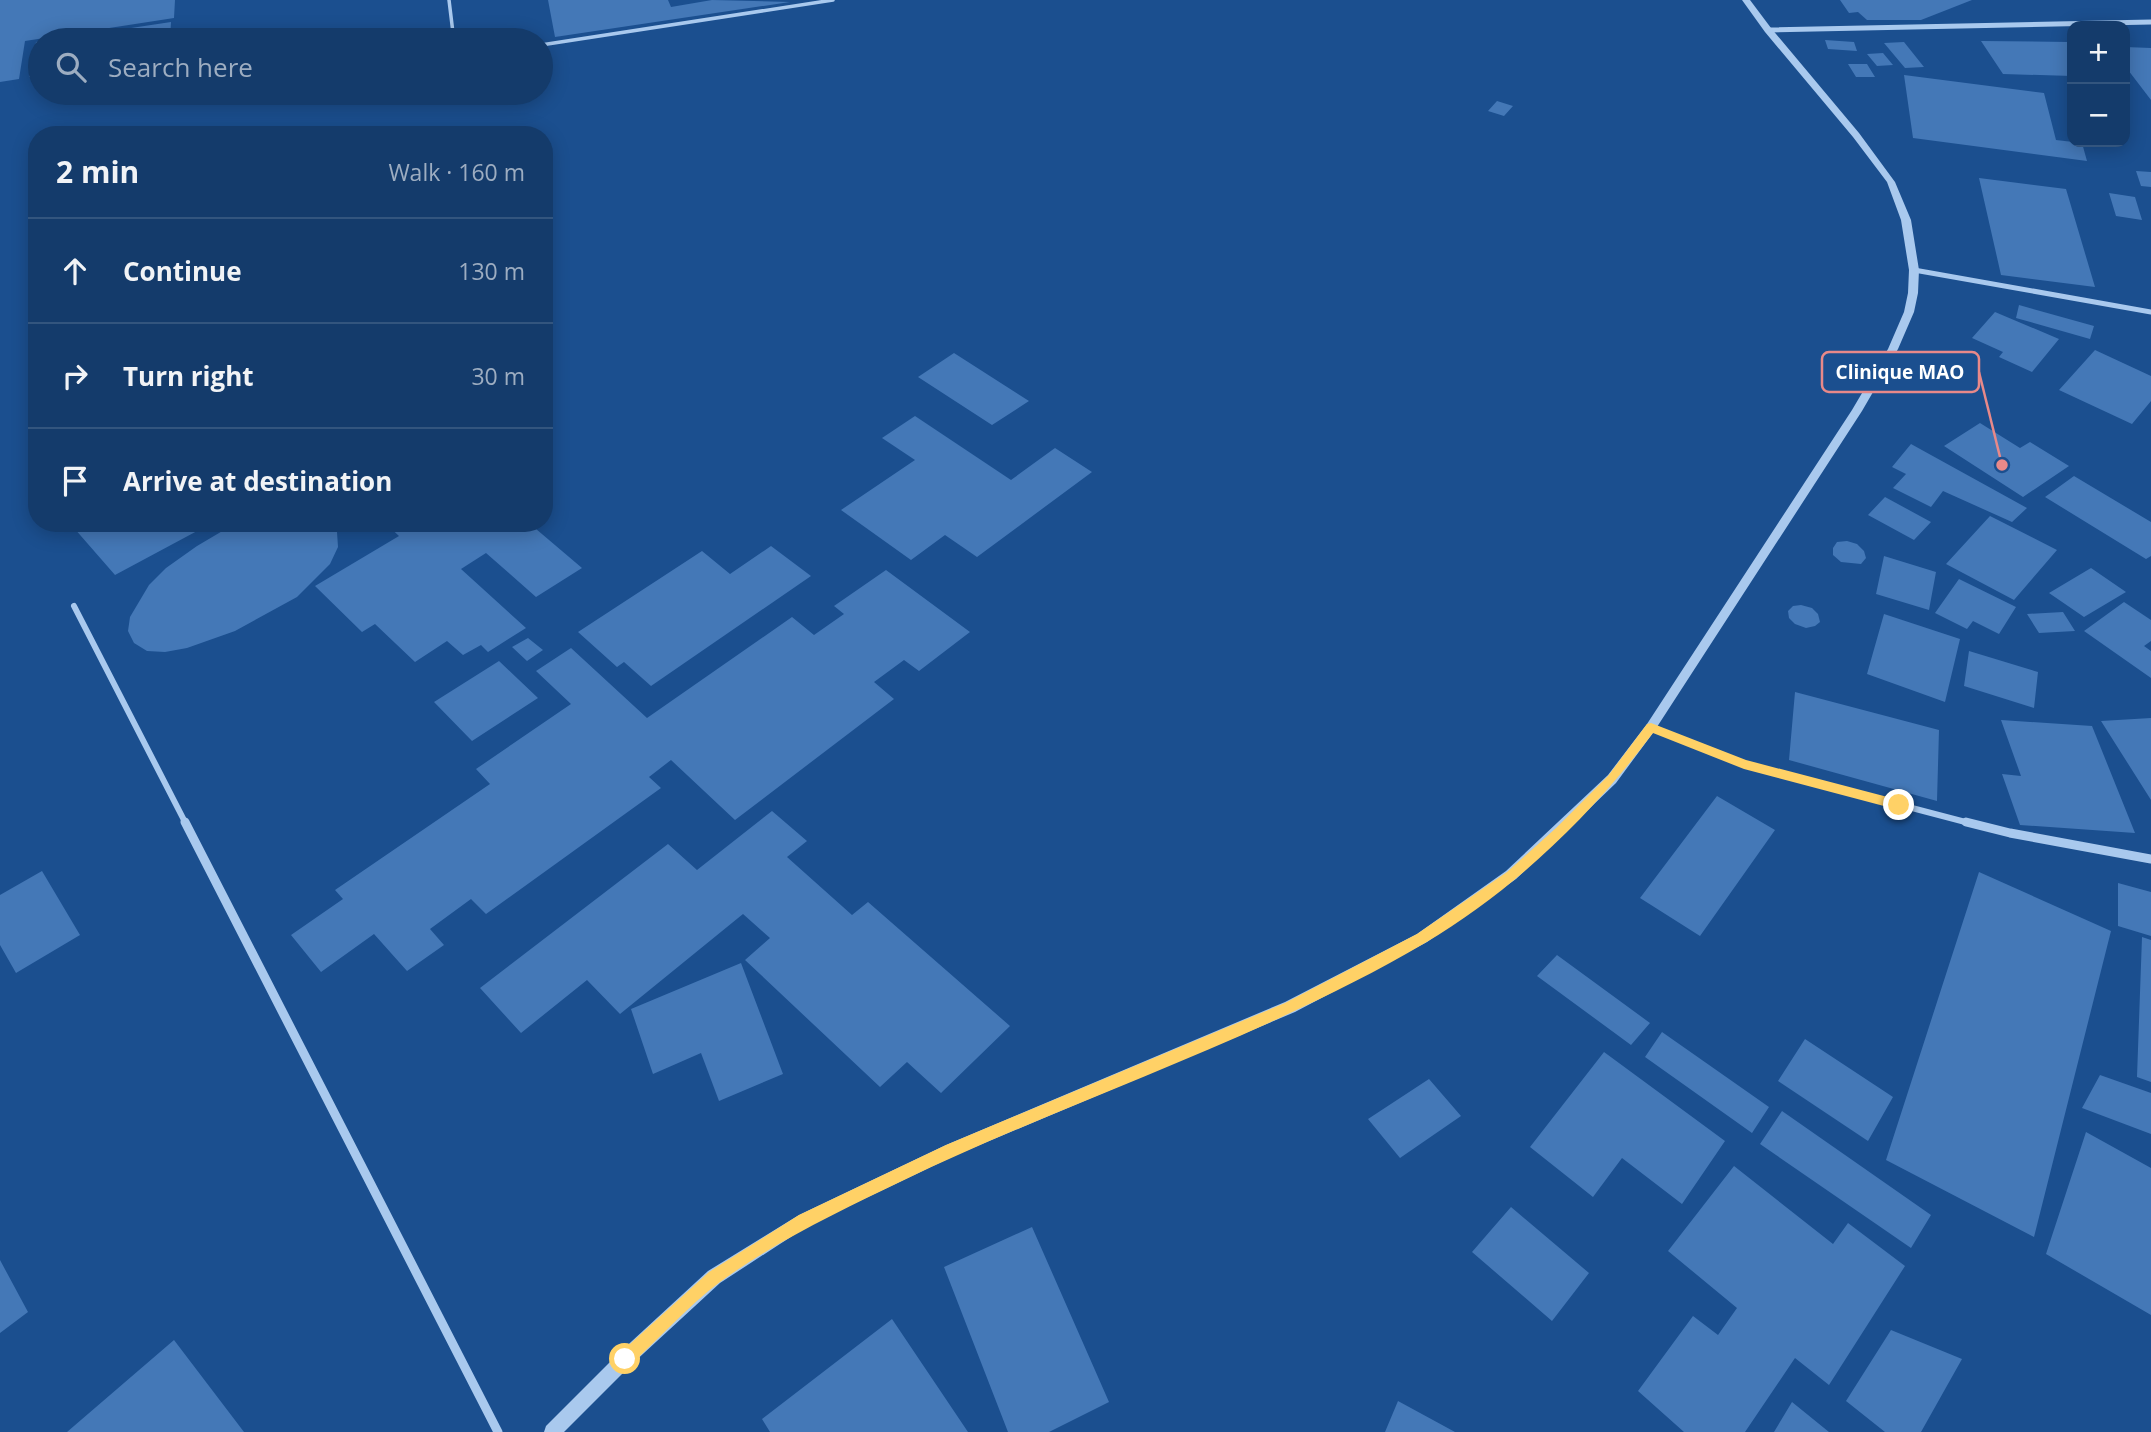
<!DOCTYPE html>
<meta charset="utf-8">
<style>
:root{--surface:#143b6b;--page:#214673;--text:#f1f3f6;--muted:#9dadc1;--line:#33557e}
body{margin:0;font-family:"Open Sans",sans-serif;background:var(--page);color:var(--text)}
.controls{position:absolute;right:21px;top:21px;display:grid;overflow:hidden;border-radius:14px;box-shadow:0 4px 18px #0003}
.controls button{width:63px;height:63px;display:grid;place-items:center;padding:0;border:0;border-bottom:2px solid var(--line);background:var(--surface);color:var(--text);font:35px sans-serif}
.stop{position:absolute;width:21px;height:21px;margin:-16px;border:5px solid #ffd166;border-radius:50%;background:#fff}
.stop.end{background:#ffd166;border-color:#fff;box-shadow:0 2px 7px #0008}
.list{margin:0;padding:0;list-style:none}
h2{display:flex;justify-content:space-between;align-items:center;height:91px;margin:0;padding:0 28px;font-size:30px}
h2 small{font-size:23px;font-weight:400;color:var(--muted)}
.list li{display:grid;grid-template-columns:46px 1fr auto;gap:21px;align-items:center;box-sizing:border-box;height:105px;padding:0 28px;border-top:2px solid var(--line)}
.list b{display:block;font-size:26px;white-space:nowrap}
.list em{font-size:23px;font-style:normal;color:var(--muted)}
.icon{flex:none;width:38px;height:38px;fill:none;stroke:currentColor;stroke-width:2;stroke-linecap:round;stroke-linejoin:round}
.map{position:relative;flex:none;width:2151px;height:1432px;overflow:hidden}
.search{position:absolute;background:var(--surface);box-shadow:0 4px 18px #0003;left:28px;top:28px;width:525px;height:77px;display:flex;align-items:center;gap:18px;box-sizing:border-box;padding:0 24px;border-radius:38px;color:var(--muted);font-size:26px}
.panel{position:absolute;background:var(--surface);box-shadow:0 4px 18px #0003;left:28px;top:126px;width:525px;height:406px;border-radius:28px}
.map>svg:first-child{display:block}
</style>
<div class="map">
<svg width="2151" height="1432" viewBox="0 0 2151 1432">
<rect width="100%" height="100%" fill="#1b4f8f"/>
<!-- building -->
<path fill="#4478b7" d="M0,0H175L174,18L25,41L19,79L0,82Z
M548,0H668L671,7L712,0L790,2L555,37Z
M1840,0H1972L1921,20H1867L1858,12L1849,13Z
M171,22L170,40H58V39Z
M1825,40L1854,42L1857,51L1828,49Z
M40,41V76L29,77L36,42Z
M1981,41L2069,42L2072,46V76L2003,74Z
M1904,42L1924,67L1905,68L1884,43Z
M2125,47L2151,48V100L2125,66Z
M1883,53L1893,65L1877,66L1867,54Z
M1848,64H1867L1875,77H1856Z
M1904,75L2044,93L2056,140L2082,143L2087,161L1913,138Z
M1497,101L1513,106L1504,116L1488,111Z
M2136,171L2151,172V187L2141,186Z
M1979,178L2066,189L2095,287L2001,275Z
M2109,193L2135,197L2142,220L2116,216Z
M2019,305L2094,326L2090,339L2016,318Z
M1995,312L2059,339L2032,372L1999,357L2003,352L1972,338Z
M2095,350L2151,376V401L2132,424L2059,390Z
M954,353L1029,401L992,425L918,377Z
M915,416L1011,480L1055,448L1092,472L977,557L945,535L911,560L841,510L915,460L882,438Z
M1980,423L2020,448L2030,442L2069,466L2023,497L1944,446Z
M1911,444L2027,508L2012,522L1943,491L1931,507L1893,488L1906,474L1892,467Z
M2074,476L2151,522V556L2146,559L2045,497Z
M1885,497L1931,522L1914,540L1868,515Z
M1990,516L2057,550L2014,600L1946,564Z
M84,523H212L115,575L74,528Z
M236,523H331L337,532L338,547L330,564L297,597L235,631L187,648L165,652L147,651L134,643L128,631L130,617L149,585L166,568L197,546Z
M385,523H529L582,568L536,597L486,553L461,569L526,628L488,652L481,645L463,655L447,641L415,662L375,624L362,632L315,586L399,536Z
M1847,541L1857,544L1864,551L1866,558L1861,564L1841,562L1833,555V548L1837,542Z
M771,546L811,576L651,686L624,662L617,667L578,632L702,551L730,574Z
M1884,556L1936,572L1929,610L1876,594Z
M2091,568L2126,592L2084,617L2049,593Z
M886,570L970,632L919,671L904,660L874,682L894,699L735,820L671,760L649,777L661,788L486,914L471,899L430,929L444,945L407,971L374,934L321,972L291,935L343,899L335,890L490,784L476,769L571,704L536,671L571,648L647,718L792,617L814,635L844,614L834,606Z
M1959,579L2016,607L1999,634L1973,621L1967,629L1935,613Z
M2124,602L2151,620V641L2144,646L2151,651V678L2084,631Z
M1801,605L1812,608L1818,614L1820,622L1815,626L1806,628L1795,624L1789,618L1788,611L1793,606Z
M2063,612L2075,631L2039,633L2027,614Z
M1884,614L1960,639L1945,702L1867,674Z
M528,638L543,650L527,661L512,647Z
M1969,651L2038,672L2034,708L1964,686Z
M499,661L538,698L472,741L434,702Z
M1795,692L1939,730L1937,801L1789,760Z
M2151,718V800L2101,721Z
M2001,720L2092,726L2135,833L2020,825L2002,774L2021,776Z
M1717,796L1775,830L1700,936L1640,898Z
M772,811L807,841L787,857L852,915L868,902L1010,1026L941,1093L907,1062L880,1087L745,960L770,938L743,914L620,1014L587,980L521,1033L480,988L668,844L697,870Z
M42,871L80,935L16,973L0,945V895Z
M1979,872L2111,931L2034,1237L1886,1160Z
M2118,883L2151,892V936L2118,926Z
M2142,937L2151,940V1082L2137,1077Z
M1557,955L1650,1023L1631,1045L1537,976Z
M741,963L783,1074L719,1101L701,1053L653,1074L631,1009Z
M1662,1032L1769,1107L1752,1133L1645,1057Z
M1805,1039L1893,1097L1868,1141L1778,1081Z
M1604,1052L1725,1141L1682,1204L1622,1158L1593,1197L1530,1147Z
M2100,1075L2151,1093V1134L2082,1108Z
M1429,1079L1461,1116L1400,1158L1368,1119Z
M1782,1111L1931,1215L1911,1248L1760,1144Z
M2086,1132L2151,1168V1315L2046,1254Z
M1734,1166L1833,1244L1848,1223L1905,1266L1829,1385L1795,1358L1745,1432H1684L1638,1391L1693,1316L1718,1335L1737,1308L1668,1251Z
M1511,1207L1589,1273L1552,1321L1472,1252Z
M1032,1227L1109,1402L1049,1432H1008L944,1267Z
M0,1260L28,1312L0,1333Z
M892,1319L968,1432H770L762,1419Z
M1891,1330L1962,1359L1921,1432H1885L1846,1401Z
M174,1340L244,1432H67Z
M1398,1401L1455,1432H1385Z
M1792,1402L1829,1432H1774Z"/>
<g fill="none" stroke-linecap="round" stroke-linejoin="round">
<!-- service -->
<path stroke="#a9c9ee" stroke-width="3.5" d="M449,0L453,33L462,40
M541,45L833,0"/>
<!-- minor-far2 -->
<path stroke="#a9c9ee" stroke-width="5" d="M1768,30L2151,22
M1914,270L2151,312"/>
<!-- minor-far1 -->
<path stroke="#a9c9ee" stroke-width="6" d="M74,606L186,824
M1651,727L1744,764L1973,824"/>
<!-- minor -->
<path stroke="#a9c9ee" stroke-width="9" d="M185,822L498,1432
M1966,822L2010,833L2151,859"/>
<!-- tertiary -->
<path fill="#a9c9ee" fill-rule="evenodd" d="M1742,0H1750L1771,28L1859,133L1895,182L1911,220L1919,270L1918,293L1914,312L1898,349L1862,411L1655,730L1616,783L1516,879L1427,942L1295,1012L956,1155L809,1225L720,1283L631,1365L564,1432H544L546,1426L619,1353L708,1271L799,1215L946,1145L1285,1002L1417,934L1506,871L1608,775L1647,724L1852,410L1888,349L1904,312L1908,293L1909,270L1901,220L1887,182L1853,137L1765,32Z"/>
</g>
<!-- route -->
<path fill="#ffd166" d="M1651,723L1746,760L1899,800L1905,805L1899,810L1744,769L1653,733C1591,816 1514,890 1425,943C1260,1040 1074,1098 902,1181C840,1211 776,1241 720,1282C688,1306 660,1338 630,1365L625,1367L619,1365L617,1359L619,1354L709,1272L799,1215L946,1145L1285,1003L1417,934L1507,872L1556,828L1608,776L1647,724Z"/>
<!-- callouts -->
<path fill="none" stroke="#e88989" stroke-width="2.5" d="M2002 465L1979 372"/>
<circle fill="#e88989" stroke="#1b4f8f" stroke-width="2.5" cx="2002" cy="465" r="7"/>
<rect fill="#1b4f8f" stroke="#e88989" stroke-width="2.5" x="1822" y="352" width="157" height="40" rx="7"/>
<g font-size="19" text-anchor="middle" font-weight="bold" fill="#fff">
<text x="1900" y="379">Clinique MAO</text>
</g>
</svg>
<div class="controls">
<button>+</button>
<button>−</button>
</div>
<div class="stop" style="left:625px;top:1359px"></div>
<div class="stop end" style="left:1899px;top:805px"></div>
<div class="search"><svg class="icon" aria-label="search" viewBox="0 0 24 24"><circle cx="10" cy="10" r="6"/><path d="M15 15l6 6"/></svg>Search here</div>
<section class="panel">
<h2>2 min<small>Walk · 160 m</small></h2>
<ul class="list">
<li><svg class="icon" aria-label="ahead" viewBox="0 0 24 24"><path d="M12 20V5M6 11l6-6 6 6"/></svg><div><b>Continue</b></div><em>130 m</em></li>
<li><svg class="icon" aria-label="right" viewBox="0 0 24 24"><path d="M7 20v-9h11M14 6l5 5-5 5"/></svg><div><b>Turn right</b></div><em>30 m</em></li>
<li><svg class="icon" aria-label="arrive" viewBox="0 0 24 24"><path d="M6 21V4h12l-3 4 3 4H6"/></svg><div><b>Arrive at destination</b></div></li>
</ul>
</section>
</div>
